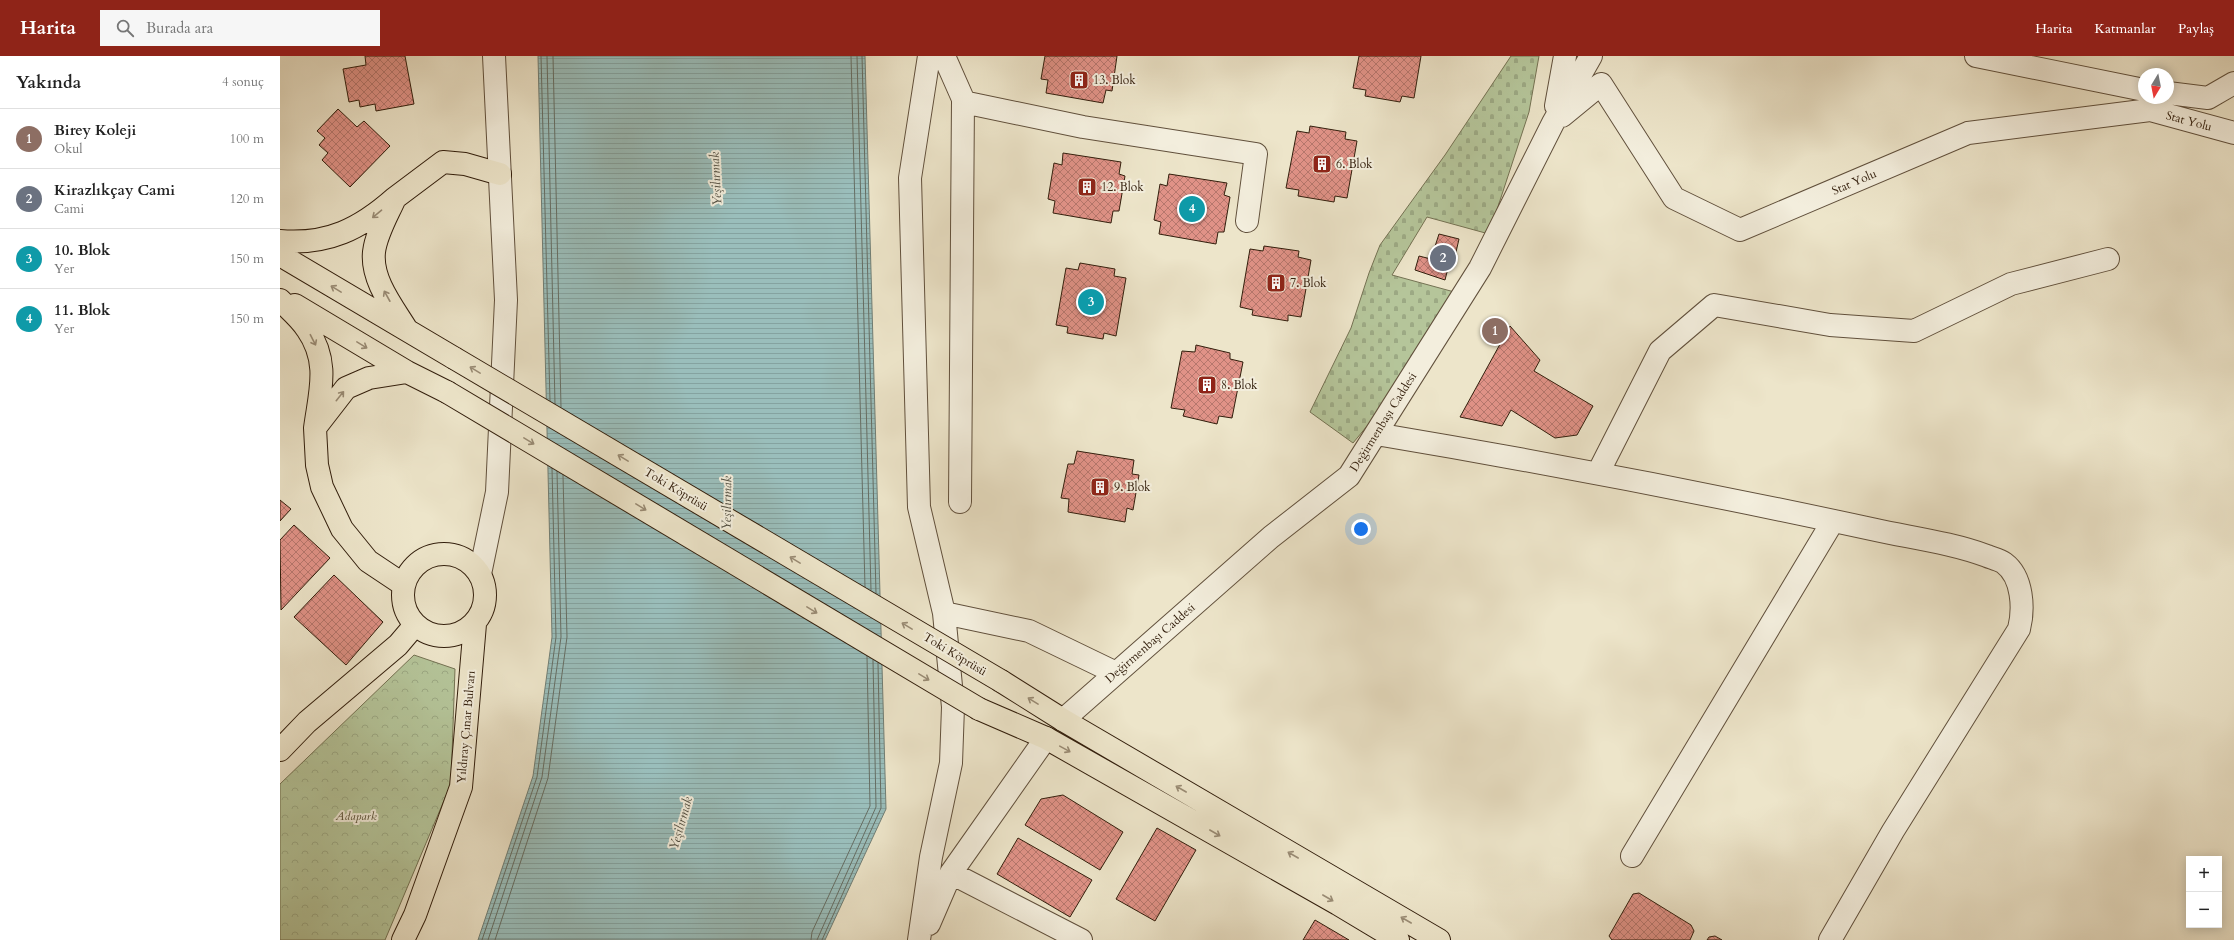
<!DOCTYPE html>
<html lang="tr">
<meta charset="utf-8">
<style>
:root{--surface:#fff;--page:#f6f6f6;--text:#222;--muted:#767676;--line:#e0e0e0;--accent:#8f2418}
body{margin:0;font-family:Cardo,serif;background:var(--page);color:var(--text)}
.controls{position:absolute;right:12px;bottom:12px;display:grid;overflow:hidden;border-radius:0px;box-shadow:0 2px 10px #0003}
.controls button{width:36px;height:36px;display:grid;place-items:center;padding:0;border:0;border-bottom:1px solid var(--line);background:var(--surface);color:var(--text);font:20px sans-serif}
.compass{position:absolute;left:1858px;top:12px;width:36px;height:36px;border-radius:50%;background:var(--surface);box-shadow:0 2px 10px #0003;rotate:190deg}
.you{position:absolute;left:1081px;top:473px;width:14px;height:14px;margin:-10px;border:3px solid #fff;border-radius:50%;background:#1a73e8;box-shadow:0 0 0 6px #1a73e833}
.badge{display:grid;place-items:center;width:26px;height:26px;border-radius:50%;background:var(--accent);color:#fff;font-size:13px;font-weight:700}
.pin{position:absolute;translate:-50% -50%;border:2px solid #fff;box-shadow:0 1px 4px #0006}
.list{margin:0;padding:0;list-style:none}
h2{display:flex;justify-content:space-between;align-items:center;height:52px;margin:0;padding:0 16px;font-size:17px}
h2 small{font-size:13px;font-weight:400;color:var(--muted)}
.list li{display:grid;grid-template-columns:26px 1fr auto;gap:12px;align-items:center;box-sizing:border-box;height:60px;padding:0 16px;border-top:1px solid var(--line)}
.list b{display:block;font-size:15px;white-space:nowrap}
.list p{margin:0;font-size:13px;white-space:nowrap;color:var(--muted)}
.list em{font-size:13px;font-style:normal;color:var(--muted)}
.icon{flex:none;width:22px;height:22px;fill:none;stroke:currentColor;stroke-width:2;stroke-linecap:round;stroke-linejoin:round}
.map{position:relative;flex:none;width:1954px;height:884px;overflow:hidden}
header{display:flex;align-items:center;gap:24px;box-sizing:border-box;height:56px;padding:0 20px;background:var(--accent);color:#fff}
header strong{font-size:19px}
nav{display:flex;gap:22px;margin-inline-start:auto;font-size:14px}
.search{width:280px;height:36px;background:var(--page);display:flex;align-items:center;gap:10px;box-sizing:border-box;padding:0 14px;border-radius:0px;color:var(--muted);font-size:15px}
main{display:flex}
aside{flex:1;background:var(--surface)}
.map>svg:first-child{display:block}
</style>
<header>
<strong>Harita</strong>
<div class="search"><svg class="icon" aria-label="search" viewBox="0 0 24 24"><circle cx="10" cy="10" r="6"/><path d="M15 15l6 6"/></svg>Burada ara</div>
<nav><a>Harita</a><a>Katmanlar</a><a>Paylaş</a></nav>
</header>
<main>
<aside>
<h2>Yakında<small>4 sonuç</small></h2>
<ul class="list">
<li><span class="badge" style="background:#8d6e63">1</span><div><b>Birey Koleji</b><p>Okul</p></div><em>100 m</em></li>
<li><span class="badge" style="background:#6b7280">2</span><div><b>Kirazlıkçay Cami</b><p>Cami</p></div><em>120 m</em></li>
<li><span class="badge" style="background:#0f9aa8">3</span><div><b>10. Blok</b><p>Yer</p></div><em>150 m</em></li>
<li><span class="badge" style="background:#0f9aa8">4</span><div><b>11. Blok</b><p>Yer</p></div><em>150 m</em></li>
</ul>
</aside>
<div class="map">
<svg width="1954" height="884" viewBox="0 0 1954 884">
<defs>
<pattern id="cemetery-stones" width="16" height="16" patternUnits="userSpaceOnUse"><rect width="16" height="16" fill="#b5c59a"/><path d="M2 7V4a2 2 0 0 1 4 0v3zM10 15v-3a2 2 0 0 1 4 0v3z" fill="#9ca984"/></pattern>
<pattern id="park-crowns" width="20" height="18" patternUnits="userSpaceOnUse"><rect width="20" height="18" fill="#b5c59a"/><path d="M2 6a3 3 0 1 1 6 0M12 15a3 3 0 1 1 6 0" fill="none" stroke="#9ca984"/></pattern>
<pattern id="water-rules" width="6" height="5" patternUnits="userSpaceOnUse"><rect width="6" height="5" fill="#9abebb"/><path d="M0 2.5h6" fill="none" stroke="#85a3a0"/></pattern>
<pattern id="building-cross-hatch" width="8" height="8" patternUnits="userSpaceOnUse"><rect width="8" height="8" fill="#e09287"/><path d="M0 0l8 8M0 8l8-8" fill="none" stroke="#b6776d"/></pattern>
</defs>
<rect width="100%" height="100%" fill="#ede5ca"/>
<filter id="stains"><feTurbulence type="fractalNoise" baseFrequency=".005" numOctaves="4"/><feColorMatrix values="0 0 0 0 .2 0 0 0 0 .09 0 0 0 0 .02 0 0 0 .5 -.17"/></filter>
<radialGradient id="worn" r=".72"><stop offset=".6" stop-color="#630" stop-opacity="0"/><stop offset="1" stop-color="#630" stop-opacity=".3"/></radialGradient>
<!-- cemetery -->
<path fill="url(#cemetery-stones)" stroke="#747253" d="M1231,0H1259L1249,56L1209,178L1147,161L1112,219L1178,237L1092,364L1073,387L1030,356L1071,272L1089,217L1100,189L1165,99Z"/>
<!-- park -->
<path fill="url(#park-crowns)" stroke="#747253" d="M134,599L175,613L171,728L105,884H0V728Z"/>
<!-- water -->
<path fill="url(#water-rules)" stroke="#707e75" d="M258,0H585L606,753L545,884H198L253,720L272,581Z"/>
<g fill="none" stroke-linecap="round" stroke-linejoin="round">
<!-- shore -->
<path stroke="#666e64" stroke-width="1" d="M261,0L270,345
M267,0L275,348
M273,0L281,351
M571,0L585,531
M577,0L591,534
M582,0L596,537
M202,884L257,721L276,581L272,412
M208,884L262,721L281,581L277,415
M215,884L268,722L287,581L283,419
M531,884L532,876L590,750L587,600
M537,884L596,751L593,604
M542,884L601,752L598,607"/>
</g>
<!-- building -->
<path fill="url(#building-cross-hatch)" stroke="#321e0c" d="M85,0H125L134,48L96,55L95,48L80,51L79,44L69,46L63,13L86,9Z
M765,0H837L832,35L826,34L823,47L766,37L768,24L761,23Z
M1079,0H1141L1134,42L1122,40L1120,46L1085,40L1086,34L1073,32Z
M58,53L77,71L84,65L110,90L70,131L42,104L48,97L39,89L45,82L37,75Z
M1030,70L1066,76L1065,83L1077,85L1067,142L1055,140L1054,146L1018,140L1019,134L1006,132L1017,75L1029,77Z
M783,97L841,106L839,118L845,120L839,155H833L831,167L773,157L775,145L768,143L774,107L782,109Z
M889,118L947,127L944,139L950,141L944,176H938L936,188L879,178L881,166L874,164L880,128L887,130Z
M1159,178L1179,183L1173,209L1169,208L1165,224L1135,214L1139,200L1151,203Z
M984,190L1019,195L1018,201L1031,204L1021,261L1008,259V265L972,259L973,254L960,251L970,193L983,195Z
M800,207L835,213L834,220L846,222L836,280L824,277L823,283L787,277L788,271L776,269L786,212L798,214Z
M1230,270L1260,304L1254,315L1313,350L1297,379L1275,382L1231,354L1222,370L1180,361Z
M916,289L950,297V303L963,306L952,362L939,360L937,368L903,360L905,354L891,352L902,295L915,296Z
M797,395L854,404L852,418L859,419L853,454L847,452L845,466L788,456L789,443L781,442L788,408H794Z
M0,444L11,453L0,465Z
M14,469L50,502L1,554L0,484Z
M54,519L103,566L66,609L14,561Z
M783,739L843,776L820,814L745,769L761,743Z
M877,772L916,794L875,865L836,843Z
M738,782L812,824L790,861L717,818Z
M1359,837L1411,869L1414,875L1410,884H1332L1329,880L1353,838Z
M1035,864L1069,884H1023Z
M1435,880L1442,884H1427L1429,881Z"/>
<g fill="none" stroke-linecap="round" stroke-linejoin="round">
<!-- minor casing -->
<g stroke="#61503c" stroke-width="24">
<path id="minor" d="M664,0L683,43L680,446
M1696,0L1864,34
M1888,37L1928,42L1954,27
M683,46L803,71L976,98L967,165
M1276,50L1285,0
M1282,60L1321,28L1394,142L1460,174L1688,77L1870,54L1954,77
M1096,378C1263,406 1430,438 1596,474C1633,482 1672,487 1707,500C1712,502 1720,504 1724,507C1743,521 1744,553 1739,573L1613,775L1550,884
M1318,417L1380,295L1434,249L1550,269L1634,275L1731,228L1828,203
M200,518L217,436L226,244L214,0
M664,557L749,575L836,617
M783,664L991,481L1069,420L1200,212L1273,67L1311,0
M1352,800L1553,465
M671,817L801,884
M649,868L671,817L766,682
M639,884L651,801L671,707L673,651L664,557L639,451L630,122L649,0"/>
</g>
<!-- major casing -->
<g stroke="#321e0c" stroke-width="24">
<path id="major" d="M115,142L163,106L185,108L220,118
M0,185C48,189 80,173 115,142C108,158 96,178 94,196C91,224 113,251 127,274
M0,199L174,302
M0,244C9,253 20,262 27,273C50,306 40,335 35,372L66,332L89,322L127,316
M15,249L127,316L167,336
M35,372L37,409L42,431L62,473L88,505L124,529
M123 539a41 41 0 1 1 82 0a41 41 0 1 1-82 0Z
M721,625L783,664L1159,884
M699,653L766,682L1058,848L1118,884
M0,694L27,666L118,589L135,569
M123,884L135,859L181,731L195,568"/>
</g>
<!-- minor -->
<use href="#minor" stroke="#f3eedd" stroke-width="22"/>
<!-- major -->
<use href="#major" stroke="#ede5ca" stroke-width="22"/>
<!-- major-bridge casing -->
<g stroke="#321e0c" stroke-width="24" stroke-linecap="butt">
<path id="major-bridge" d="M174,302L721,625
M167,336L699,653"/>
</g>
<!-- major-bridge -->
<use href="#major-bridge" stroke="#ede5ca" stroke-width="22"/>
</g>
<!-- one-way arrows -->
<defs><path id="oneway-shaft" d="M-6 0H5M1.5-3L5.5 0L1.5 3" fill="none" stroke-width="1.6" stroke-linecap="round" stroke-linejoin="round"/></defs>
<g stroke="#998b74">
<use href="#oneway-shaft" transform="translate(97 158) rotate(140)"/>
<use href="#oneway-shaft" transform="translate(56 233) rotate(-149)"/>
<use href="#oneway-shaft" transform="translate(107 240) rotate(-119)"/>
<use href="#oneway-shaft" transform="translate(33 284) rotate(63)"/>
<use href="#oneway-shaft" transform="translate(82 289) rotate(31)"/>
<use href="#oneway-shaft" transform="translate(195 314) rotate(-149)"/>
<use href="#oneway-shaft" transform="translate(60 340) rotate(-51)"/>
<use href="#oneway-shaft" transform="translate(249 385) rotate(31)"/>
<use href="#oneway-shaft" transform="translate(343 402) rotate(-149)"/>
<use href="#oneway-shaft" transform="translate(361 451) rotate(31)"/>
<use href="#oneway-shaft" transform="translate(515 504) rotate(-149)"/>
<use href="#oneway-shaft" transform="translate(532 554) rotate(31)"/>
<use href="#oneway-shaft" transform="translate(627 570) rotate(-149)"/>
<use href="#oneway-shaft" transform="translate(644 621) rotate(31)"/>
<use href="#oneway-shaft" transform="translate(753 645) rotate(-148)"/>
<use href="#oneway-shaft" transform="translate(785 693) rotate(29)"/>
<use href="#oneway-shaft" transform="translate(901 733) rotate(-150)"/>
<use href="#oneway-shaft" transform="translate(935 777) rotate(30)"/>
<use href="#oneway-shaft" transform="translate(1013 799) rotate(-150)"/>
<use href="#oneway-shaft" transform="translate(1048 842) rotate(30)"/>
<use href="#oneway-shaft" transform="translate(1126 864) rotate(-150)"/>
</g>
<!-- icons -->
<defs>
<g id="building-square" transform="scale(1)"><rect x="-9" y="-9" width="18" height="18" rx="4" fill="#8f2418" stroke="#f3eedd"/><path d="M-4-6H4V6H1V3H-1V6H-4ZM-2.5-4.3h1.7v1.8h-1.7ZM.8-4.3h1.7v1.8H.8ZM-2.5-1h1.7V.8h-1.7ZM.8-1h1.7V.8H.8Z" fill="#fff"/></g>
</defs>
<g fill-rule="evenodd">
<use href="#building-square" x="799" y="24"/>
<use href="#building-square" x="1042" y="108"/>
<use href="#building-square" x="807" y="131"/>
<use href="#building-square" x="996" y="227"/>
<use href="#building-square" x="927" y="329"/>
<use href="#building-square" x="820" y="431"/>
</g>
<g text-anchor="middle" stroke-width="4" stroke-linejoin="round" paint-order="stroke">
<!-- poi labels -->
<g font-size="12" fill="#321e0c" stroke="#f3eedd" text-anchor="start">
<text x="813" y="28">13. Blok</text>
<text x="1056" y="112">6. Blok</text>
<text x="821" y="135">12. Blok</text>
<text x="1010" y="231">7. Blok</text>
<text x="941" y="333">8. Blok</text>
<text x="834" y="435">9. Blok</text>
</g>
<!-- street labels -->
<g font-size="12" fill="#321e0c" stroke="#f3eedd">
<text transform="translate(1909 65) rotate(15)" y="4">Stat Yolu</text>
<text transform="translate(1574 126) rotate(-23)" y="4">Stat Yolu</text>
<text transform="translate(1103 366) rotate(-58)" y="4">Değirmenbaşı Caddesi</text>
<text transform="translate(396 433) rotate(31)" y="4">Toki Köprüsü</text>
<text transform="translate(870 587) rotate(-41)" y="4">Değirmenbaşı Caddesi</text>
<text transform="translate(675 598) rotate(31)" y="4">Toki Köprüsü</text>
<text transform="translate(186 671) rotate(-85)" y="4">Yıldıray Çınar Bulvarı</text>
</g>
<!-- park labels -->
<g font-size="12" font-style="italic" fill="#595037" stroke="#f3eedd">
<text x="76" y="764">Adapark</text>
</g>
<!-- water labels -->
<g font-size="13" font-style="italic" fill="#514e41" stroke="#f3eedd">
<text transform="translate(435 123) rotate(-93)" y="5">Yeşilırmak</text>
<text transform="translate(446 447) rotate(-89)" y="5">Yeşilırmak</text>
<text transform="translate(400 767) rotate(-74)" y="5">Yeşilırmak</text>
</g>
</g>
<rect width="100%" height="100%" filter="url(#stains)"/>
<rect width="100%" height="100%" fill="url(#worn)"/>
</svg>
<div class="controls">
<button>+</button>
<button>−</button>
</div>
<svg class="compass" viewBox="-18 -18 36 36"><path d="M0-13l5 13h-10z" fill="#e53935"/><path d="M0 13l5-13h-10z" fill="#767676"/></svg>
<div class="you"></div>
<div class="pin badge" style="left:1215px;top:275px;background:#8d6e63">1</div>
<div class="pin badge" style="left:1163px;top:202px;background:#6b7280">2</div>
<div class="pin badge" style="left:811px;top:246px;background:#0f9aa8">3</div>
<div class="pin badge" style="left:912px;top:153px;background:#0f9aa8">4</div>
</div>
</main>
